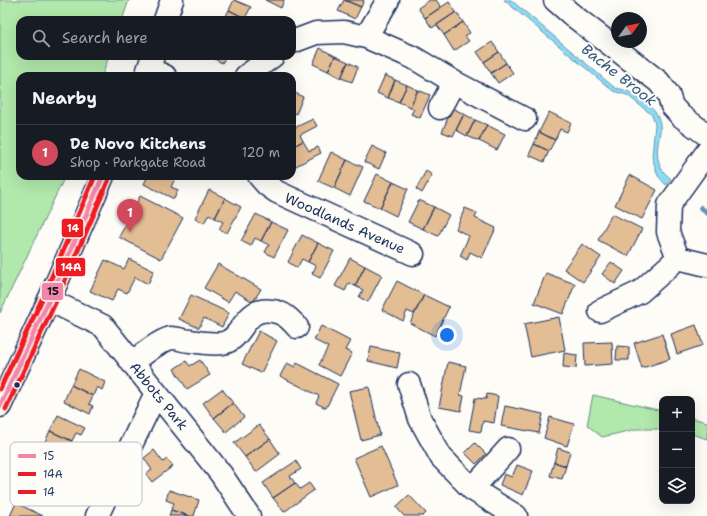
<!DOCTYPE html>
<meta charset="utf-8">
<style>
:root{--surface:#171b24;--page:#20242c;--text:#f1f3f6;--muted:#9ea1a6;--line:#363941;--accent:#d1495b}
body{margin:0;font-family:"Shantell Sans",sans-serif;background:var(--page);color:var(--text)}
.controls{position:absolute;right:12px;bottom:12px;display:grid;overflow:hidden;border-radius:8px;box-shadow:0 4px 16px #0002}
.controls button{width:36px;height:36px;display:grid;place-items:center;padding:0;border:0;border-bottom:1px solid var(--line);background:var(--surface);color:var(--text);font:20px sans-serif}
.compass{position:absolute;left:611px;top:12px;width:36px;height:36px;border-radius:50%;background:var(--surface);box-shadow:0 4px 16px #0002;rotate:57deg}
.you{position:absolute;left:447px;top:335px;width:14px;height:14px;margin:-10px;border:3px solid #fff;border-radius:50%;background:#1a73e8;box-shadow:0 0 0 6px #1a73e833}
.badge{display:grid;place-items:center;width:26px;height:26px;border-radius:50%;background:var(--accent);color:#fff;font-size:13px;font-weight:700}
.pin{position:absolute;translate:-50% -33px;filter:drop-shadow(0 1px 2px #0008)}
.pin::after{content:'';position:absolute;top:21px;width:14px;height:12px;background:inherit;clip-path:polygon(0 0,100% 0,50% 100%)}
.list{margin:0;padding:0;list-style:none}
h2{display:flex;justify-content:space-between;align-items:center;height:52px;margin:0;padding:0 16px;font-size:17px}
h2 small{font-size:13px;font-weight:400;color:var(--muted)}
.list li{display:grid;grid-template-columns:26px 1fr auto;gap:12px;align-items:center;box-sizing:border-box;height:56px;padding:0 16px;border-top:1px solid var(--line)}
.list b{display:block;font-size:15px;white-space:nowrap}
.list p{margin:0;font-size:13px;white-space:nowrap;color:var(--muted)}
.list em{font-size:13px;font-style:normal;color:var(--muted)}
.icon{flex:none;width:22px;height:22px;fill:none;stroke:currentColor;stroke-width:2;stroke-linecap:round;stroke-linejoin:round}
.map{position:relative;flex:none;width:707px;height:516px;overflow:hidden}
.search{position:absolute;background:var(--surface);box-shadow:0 4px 16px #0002;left:16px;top:16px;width:280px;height:44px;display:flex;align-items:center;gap:10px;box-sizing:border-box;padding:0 14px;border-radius:12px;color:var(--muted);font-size:15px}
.panel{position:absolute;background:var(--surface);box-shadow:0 4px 16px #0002;left:16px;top:72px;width:280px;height:108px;border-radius:12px}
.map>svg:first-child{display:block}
</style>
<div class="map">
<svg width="707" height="516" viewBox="0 0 707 516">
<rect width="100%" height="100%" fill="#fdfcf7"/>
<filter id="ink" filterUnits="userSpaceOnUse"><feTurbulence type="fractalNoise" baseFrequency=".025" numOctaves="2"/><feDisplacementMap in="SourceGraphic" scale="8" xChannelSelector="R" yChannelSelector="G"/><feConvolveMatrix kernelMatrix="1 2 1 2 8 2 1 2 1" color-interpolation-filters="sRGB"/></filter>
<g filter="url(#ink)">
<!-- green -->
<path fill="#b1e8ab" stroke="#668c84" d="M0,0H129L122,20H20V56H109L102,76H20V176H65L0,313Z
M593,395L662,411V429H637L602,437L587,425Z
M692,418L707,422V439L692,434Z"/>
<!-- water -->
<path fill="#8fdaf0" stroke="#6196b6" d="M504,0H511L615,88C628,90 632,93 643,101C677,125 648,140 661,168C663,172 668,176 671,179L666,185L658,176L652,157L655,124L652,115L627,95L613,91Z"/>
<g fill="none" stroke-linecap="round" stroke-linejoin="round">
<!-- stream -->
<path stroke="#6196b6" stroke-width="5.5" d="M701,208L707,213"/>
</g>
<!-- building -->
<path fill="#e3bd93" stroke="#1b2f5e" d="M234,0L251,7L245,18L229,10Z
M265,0H284L281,8Z
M344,0L361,7L355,19L338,11Z
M345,0H364L361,7Z
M430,0H436L441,7L425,18L418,8Z
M449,2L456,12L432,28L425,18Z
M229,10L245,18L244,20H224Z
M456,12L463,22L444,35L437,25Z
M463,22L470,33L465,36L469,41L454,51L444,35Z
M492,42L499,52L484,62L477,52Z
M320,48L335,56L328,71L313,64Z
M499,52L506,63L491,73L484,62Z
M209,56H226L222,63Z
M335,56L348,62L341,78L328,71Z
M348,62L358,67L352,82L341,78Z
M506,63L513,73L498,83L491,73Z
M385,75L395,80L388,98L377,93Z
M395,80L407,85L399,102L388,98Z
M407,85L418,90L410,107L399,102Z
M418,90L430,95L420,118L411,114L414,109L410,107Z
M295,93L303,97L296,114L292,112V100Z
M452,108L464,114L453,136L442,132Z
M549,112L571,123L567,132L560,129L555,140L539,132Z
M464,114L475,120L467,136L456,130Z
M313,119L317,126L300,135L303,141L292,147V129Z
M475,120L487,125L479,141L467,136Z
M487,125L505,134L497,150L479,141Z
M539,132L555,140L549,151L534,144Z
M303,141L309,151L318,147L321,153L292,168V147Z
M534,144L549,151L544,162L529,155Z
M372,146L386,153L379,169L364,162Z
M331,152L347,160L334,188L318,181Z
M347,160L363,167L350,196L334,188Z
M426,171L432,175L422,193L416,189Z
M377,174L393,182L380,208L364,201Z
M630,175L657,190L642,219L615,205Z
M148,176H168L175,179L171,187L178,190L174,199L144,184Z
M393,182L408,189L396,216L380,208Z
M209,190L225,198L215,218L209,214L204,223L195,218Z
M140,196L183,218L161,259L119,237Z
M225,198L241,207L227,233L219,229L223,222L215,218Z
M419,200L434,207L423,229L408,222Z
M434,207L449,215L438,236L423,229Z
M465,208L477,213L475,218L496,228L482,258L470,252L467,260L460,256L469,236L456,229Z
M256,214L271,222L261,241L255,238L251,246L241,241Z
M612,214L642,229L628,256L598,240Z
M271,222L288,230L274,257L265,252L269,245L261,241Z
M302,235L318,243L308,262L302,259L297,268L288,262Z
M318,243L334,251L320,278L312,274L316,266L308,262Z
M582,244L601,257L583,282L564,269Z
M350,258L365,266L355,286L349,283L345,291L335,286Z
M129,259L154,271L148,284L135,277L127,293L118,289L112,301L90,291L105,260L124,269Z
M611,262L624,271L615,284L602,274Z
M218,264L261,289L253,302L235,291L228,302L204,288Z
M365,266L382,275L368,302L359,297L363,290L355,286Z
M546,273L575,284L563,314L534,303Z
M397,281L424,295L414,314L407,311L403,321L382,310Z
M191,295L229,313L222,327L204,318L199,328L179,319Z
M424,295L449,307L435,336L410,323Z
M559,317L565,350L531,357L524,324Z
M696,325L703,345L677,354L671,334Z
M321,326L350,341L345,350L352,353L340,376L319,365L328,347L314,340Z
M259,331L277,341L261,373L242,364Z
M662,334L670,359L642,368L634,343Z
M612,342L613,364L585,366L584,343Z
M617,346L629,347V360H616Z
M371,347L400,353L397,368L368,361Z
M564,353L577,355L576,368L563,367Z
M200,360L210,375L187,389L174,369L186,361L190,366Z
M448,362L466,366L460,395L464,396L461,411L439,407Z
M287,363L295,367L297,363L338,384L326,408L316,403L319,396L280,376Z
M79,369L105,382L102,390L97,387L93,396L71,385Z
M71,385L93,396L89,404L93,406L90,414L64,401Z
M369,387L380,435L361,440L349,391Z
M222,389L233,403L214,418L203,403Z
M487,394L498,396L494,423L483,421L481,432L469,430L475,398L486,399Z
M233,403L244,417L226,432L214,418Z
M505,406L543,414L539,433L501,426Z
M58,415L85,428L81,435L76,433L72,441L50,431Z
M550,417L574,424L567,446L544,438Z
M259,425L270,439L245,457L234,443Z
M50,431L72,441L68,450L73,452L69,459L43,446Z
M270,439L280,454L256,472L245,457Z
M475,443L486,454L476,464L465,453Z
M381,446L398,485L371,497L354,458Z
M558,448L570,452L566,466L554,462Z
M154,450L163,462L167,459L173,466L152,482L146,474L152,470L144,458Z
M296,461L301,469L290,476L295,483L273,498L263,483Z
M554,462L566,466L562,479L550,476Z
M517,465L533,471L523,495L500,485L504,474L512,477Z
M295,483L300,489L309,483L314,490L284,512L273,498Z
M169,490L199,500L194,516H189L171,510L174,503L166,500Z
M409,495L426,513L423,516H404L396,507Z
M16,503L43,516H10Z
M171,510L189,516H169Z"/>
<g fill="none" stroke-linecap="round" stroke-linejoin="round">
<!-- minor casing -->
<g stroke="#1b2f5e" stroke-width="25">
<path id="minor" d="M555,0L571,14L659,82L668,94L672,106L681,116L707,135
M366,37L388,0
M292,42L316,33L344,32L366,37L414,58L454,82L525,119
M149,69L165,76
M246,76L273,56
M440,108L454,82
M707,152L669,205L668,232L678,258L707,265
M259,176L267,185L277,192L413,254
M49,300L103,326L221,474L249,516
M600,311L640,292L678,258
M132,363C142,355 159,341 171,338C175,338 180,339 183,340C197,342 210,345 223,343C244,339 243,306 272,311C283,312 290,319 297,327
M409,384L420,419L441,457L472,489L516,516
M472,489L508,449
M97,516L156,393"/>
</g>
<!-- major casing -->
<g stroke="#1b2f5e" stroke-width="25">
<path id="major" d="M165,20L172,0
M146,76L153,56
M0,406L49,300L103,176"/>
</g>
<!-- minor -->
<use href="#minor" stroke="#fdfcf7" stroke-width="22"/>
<!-- major -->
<use href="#major" stroke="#fdfcf7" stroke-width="22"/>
<!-- bus-1 casing -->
<g stroke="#fdfcf7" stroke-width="8">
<path id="bus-1" d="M0,406L49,300L103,176"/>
</g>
<!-- bus-2 casing -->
<g stroke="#fdfcf7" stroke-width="8">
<path id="bus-2" d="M6,409L55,303L109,179"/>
</g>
<!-- bus-3 casing -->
<g stroke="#fdfcf7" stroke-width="8">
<path id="bus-3" d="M0,389L43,297L95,176"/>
</g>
<!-- bus-1 -->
<use href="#bus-1" stroke="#f087aa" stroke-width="5"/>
<!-- bus-2 -->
<use href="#bus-2" stroke="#ed1c23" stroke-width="5"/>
<!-- bus-3 -->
<use href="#bus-3" stroke="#ed1c23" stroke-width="5"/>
</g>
</g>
<!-- markers -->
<circle fill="#1b2f5e" stroke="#fdfcf7" stroke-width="1.5" cx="17" cy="385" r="3.5"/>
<g text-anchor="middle" stroke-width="4" stroke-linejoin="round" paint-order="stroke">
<!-- street labels -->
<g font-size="14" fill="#1b2f5e" stroke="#fdfcf7">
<text transform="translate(345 223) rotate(24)" y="5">Woodlands Avenue</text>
<text transform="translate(159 396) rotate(51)" y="5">Abbots Park</text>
</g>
<!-- water labels -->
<g font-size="15" font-style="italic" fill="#385a82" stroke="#fdfcf7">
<text transform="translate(619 75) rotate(38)" y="5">Bache Brook</text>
</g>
</g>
<!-- legend -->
<rect x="10" y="442" width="132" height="64" rx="6" fill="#fdfcf7" stroke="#b9bec9" stroke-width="1"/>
<rect x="18" y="454" width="18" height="4" fill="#f087aa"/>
<rect x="18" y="472" width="18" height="4" fill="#ed1c23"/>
<rect x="18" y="490" width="18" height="4" fill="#ed1c23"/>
<g font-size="11" fill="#1b2f5e">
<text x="43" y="460">15</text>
<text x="43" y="478">14A</text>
<text x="43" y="496">14</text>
</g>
<g stroke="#fdfcf7" stroke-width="1.5">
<rect x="61" y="218" width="23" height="20" rx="4" fill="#ed1c23"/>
<rect x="55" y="257" width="31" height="20" rx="4" fill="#ed1c23"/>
<rect x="41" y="282" width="23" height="19" rx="4" fill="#f087aa"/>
</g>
<g font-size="11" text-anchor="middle" font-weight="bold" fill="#fff">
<text x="73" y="232">14</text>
<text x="71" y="271">14A</text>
</g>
<g font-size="11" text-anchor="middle" font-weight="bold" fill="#111">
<text x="53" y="295">15</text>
</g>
</svg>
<div class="controls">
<button>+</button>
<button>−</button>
<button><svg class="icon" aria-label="layers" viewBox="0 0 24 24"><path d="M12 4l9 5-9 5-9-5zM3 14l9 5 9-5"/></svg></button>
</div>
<svg class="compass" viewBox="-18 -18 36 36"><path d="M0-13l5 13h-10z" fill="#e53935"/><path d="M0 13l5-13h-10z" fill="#9ea1a6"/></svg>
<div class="you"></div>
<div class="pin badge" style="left:130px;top:232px">1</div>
<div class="search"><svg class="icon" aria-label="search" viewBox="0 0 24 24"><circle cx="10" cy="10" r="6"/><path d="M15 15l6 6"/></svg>Search here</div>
<section class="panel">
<h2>Nearby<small></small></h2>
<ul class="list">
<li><span class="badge">1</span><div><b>De Novo Kitchens</b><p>Shop · Parkgate Road</p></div><em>120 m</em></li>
</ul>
</section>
</div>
